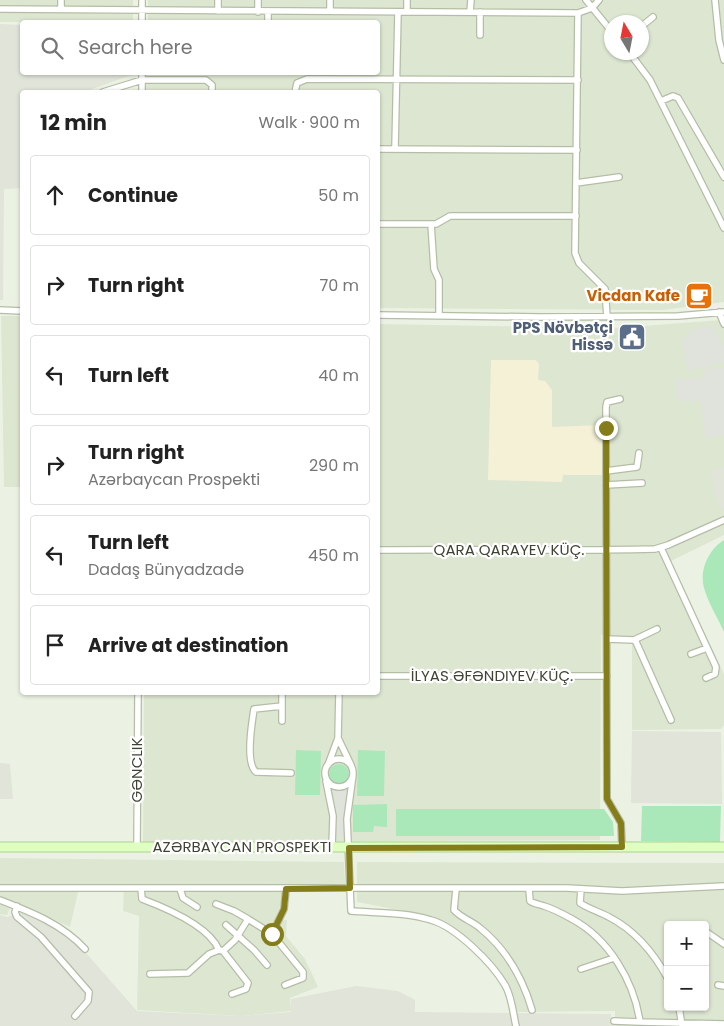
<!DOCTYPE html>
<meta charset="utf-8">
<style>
:root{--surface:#fff;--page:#f6f6f6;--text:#222;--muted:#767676;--line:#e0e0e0}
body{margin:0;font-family:Poppins,sans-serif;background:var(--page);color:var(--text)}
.controls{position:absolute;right:15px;bottom:15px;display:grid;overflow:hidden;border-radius:5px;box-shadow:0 1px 4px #0004}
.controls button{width:45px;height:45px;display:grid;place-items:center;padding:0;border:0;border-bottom:1px solid var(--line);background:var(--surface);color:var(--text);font:25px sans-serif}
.compass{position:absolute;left:604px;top:15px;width:45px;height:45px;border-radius:50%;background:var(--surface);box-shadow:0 1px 4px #0004;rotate:350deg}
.stop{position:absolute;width:15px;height:15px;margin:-11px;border:4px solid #857d19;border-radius:50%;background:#fff}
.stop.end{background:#857d19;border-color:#fff;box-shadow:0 1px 5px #0008}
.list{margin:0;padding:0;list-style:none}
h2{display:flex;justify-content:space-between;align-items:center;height:65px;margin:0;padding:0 20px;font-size:21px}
h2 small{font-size:16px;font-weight:400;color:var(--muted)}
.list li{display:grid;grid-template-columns:32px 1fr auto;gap:15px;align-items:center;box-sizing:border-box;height:80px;margin:0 10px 10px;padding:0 10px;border:1px solid var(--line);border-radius:5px}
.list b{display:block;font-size:19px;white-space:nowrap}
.list p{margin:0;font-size:16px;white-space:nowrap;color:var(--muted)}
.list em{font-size:16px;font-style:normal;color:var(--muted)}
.icon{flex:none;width:28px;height:28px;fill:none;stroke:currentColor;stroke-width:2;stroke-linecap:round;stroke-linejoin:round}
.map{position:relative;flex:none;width:724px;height:1026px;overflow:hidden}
.search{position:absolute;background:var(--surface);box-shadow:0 1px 4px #0004;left:20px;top:20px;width:360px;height:55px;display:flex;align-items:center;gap:12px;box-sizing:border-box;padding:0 18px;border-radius:5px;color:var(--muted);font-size:19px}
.panel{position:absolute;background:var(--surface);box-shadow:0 1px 4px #0004;left:20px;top:90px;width:360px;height:605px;border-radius:5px}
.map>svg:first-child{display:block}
</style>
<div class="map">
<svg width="724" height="1026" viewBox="0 0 724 1026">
<rect width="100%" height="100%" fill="#ebf2e3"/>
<!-- residential -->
<path fill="#dde6d1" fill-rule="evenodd" d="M0,0H133V22H0Z
M148,0H724V302L663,310L378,308V92H146L147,73L378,72V22H148ZM612,22H642V52H612Z
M1,316H22V487H4Z
M720,320L724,329V535L671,561L724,674V725L721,729L632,730V638L601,635L600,840L143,842L144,693L378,692V324L618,328Z
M0,858L344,862L345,884L285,886L281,904L275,919L287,920L286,936L305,959L318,987L290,998L291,1011L241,1016L137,1010L139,916L123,911L124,884H80L70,927L13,901L7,915L0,914Z
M357,862L724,863V1026L723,1021L615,1017V1011L516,1012L510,988L498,969L478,947L444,922L425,915L357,902ZM668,925H705V1007H668Z"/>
<!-- industrial -->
<path fill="#e0e4d9" d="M0,24L22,25V72H135L136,75L128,76L84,92H22V188L4,189L3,300H0Z
M724,467V509L721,510L715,496L711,471Z
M0,727V763L10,764L13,799H0Z
M632,731L721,732L722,804L631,803Z
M25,911L55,927L87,954L137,1011L240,1016L291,1012V999L356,986L398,991L415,1000V1012L611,1014L610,1024L654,1026H0V915L7,917Z"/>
<!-- medical -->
<path fill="#f4f1d6" d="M491,360H536L539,364L538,380L545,381L552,390V427L603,425L602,475H563L562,482L488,480Z"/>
<!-- green -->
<path fill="#abe8b9" d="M724,540V632C718,618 708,603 704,588C699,570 709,549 724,540Z
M296,750L321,751L320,795H295Z
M358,750L385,751L384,796H357Z
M329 774a10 10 0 1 1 20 0a10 10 0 1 1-20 0Z
M387,804V827L374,826L373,832H353V805Z
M642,806H721L720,842L641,841Z
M396,809H604L613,822L614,836H396Z"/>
<!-- parking -->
<path fill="#e0e3dc" d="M714,326L724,348V362L688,371L681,338L689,336L687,330Z
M724,368V435L705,438L701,401H677L676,379H703V369Z
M333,789L337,791L347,789L344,816V837H336L337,817Z"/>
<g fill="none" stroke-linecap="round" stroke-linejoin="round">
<!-- street casing -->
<g stroke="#b4bea6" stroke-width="8">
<path id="street" d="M218,0V11
M407,0V12
M586,0L612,32
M715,0L719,40L724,60
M0,9L578,13L592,8L599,0
M61,9V0
M330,11V0
M258,12V0
M268,12V22
M470,12L471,0
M578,13L575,253L579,263L605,289L607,317
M142,22V0
M642,26L653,17
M480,35V12
M629,52L650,80L724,228
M103,92L142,80H206L212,85V92
M142,92V72
M295,92L297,83L307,79L578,80
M661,101L673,96L678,98L724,177
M395,148L398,12
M378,149L577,150
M576,183L619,177
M378,224H436L450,216H576
M431,224L434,269L439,280V316
M0,310L22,311
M719,312L724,324
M378,315L540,317L678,316L724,312
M620,399L607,402L606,407L607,799L621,823L622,847
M606,471L637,467L639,453
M606,485L642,483
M661,548L716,667L715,674L706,678
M378,550C470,549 563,551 655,549L668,545L724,520
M607,639L634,640L636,642L671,720
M634,640L657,629
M691,654L707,648
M378,676H607
M282,706L254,709C252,722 245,763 256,772L291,773
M282,721V692
M338,738L339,692
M325 773a14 14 0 1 1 28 0a14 14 0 1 1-28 0Z
M328,765L338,738L351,765
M353,775L347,819L351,911C377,913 406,912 431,920C456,927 492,963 505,985C512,997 513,1013 516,1026
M326,781L333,816L332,847
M137,848L138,692
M0,888H567L622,891L724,886
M141,888L142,899C166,908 209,926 219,950L223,951L235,940L248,919L272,934L284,909L286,889
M180,889L183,898L197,907
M456,889L454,910C461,918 472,921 480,928C506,949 523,979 532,1010
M529,889L530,901C534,904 539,904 544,906C554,909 563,914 572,919C609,939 634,981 640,1022L724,1024
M581,889L580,903C589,909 600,912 609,917C636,931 654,953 668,979
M0,900C31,912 62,924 85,949
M216,904L234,911L248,919
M17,906L15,912L17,917L41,937L89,992L88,1001L75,1016
M226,925L254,950L267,965
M705,931L724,944
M272,934L303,972V978L285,985
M223,951L248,983L246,989L232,994
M581,969L614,958
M150,974L188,973L209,954L219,950
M718,985L724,986
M679,1007L682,1026
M614,1021L640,1022"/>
</g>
<!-- secondary casing -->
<g stroke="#afd090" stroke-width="11">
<path id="secondary" d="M0,847H724"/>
</g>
<!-- street -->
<use href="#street" stroke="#fff" stroke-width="5.5"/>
<!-- secondary -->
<use href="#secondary" stroke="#deffc1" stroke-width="9"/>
</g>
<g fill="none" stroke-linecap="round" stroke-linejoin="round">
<!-- route -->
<path stroke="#857d19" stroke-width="6" d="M272,934L284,909L286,889L350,888L349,848L622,847L621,823L607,799L606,428"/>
</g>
<!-- icons -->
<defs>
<g id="cafe-square" transform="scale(1.4375)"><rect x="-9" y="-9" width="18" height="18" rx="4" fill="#e8710a" stroke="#fff"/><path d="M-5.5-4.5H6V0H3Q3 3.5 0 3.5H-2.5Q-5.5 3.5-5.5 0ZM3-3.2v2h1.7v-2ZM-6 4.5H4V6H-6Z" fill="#fff"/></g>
<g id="civic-square" transform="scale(1.4375)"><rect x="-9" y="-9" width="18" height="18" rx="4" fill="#5c6f8a" stroke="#fff"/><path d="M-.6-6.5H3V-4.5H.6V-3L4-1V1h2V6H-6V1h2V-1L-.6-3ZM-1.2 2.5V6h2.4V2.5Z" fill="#fff"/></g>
</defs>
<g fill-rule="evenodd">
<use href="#cafe-square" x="699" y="296"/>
<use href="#civic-square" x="632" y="337"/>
</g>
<g text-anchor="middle" stroke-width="4.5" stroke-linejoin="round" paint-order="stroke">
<!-- food labels -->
<g font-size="15" font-weight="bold" fill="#c56008" stroke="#fff" text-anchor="end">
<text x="680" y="301">Vicdan Kafe</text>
</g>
<!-- service labels -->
<g font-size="15" font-weight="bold" fill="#4e5e75" stroke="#fff" text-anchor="end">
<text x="613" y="333">PPS Növbətçi<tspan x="613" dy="17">Hissə</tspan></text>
</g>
<!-- street labels -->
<g font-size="15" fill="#3e4434" stroke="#fff">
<text x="509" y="555">QARA QARAYEV KÜÇ.</text>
<text x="492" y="681">İLYAS ƏFƏNDIYEV KÜÇ.</text>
<text transform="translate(137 770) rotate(-90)" y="5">GƏNCLIK</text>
<text x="242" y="852">AZƏRBAYCAN PROSPEKTI</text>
</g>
</g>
</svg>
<div class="controls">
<button>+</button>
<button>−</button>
</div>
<svg class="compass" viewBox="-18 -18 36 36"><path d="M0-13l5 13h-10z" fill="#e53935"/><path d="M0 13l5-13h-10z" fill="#767676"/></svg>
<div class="stop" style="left:272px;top:934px"></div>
<div class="stop end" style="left:606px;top:428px"></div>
<div class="search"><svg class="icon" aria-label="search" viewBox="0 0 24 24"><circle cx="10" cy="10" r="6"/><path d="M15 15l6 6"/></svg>Search here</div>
<section class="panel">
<h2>12 min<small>Walk · 900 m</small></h2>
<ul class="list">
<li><svg class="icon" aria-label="ahead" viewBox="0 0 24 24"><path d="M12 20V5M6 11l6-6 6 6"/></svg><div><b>Continue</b></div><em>50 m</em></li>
<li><svg class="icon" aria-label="right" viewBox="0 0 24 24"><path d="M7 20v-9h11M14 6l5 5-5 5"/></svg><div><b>Turn right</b></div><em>70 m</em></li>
<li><svg class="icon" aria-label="left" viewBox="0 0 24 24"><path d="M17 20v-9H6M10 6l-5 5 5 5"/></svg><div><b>Turn left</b></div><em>40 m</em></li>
<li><svg class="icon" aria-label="right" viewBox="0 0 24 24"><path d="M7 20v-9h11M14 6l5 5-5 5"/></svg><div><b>Turn right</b><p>Azərbaycan Prospekti</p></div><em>290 m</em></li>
<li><svg class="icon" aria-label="left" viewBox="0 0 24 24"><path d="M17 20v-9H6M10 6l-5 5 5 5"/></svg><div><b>Turn left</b><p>Dadaş Bünyadzadə</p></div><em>450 m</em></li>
<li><svg class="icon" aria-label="arrive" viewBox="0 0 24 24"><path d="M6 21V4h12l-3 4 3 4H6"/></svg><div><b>Arrive at destination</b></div></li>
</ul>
</section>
</div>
